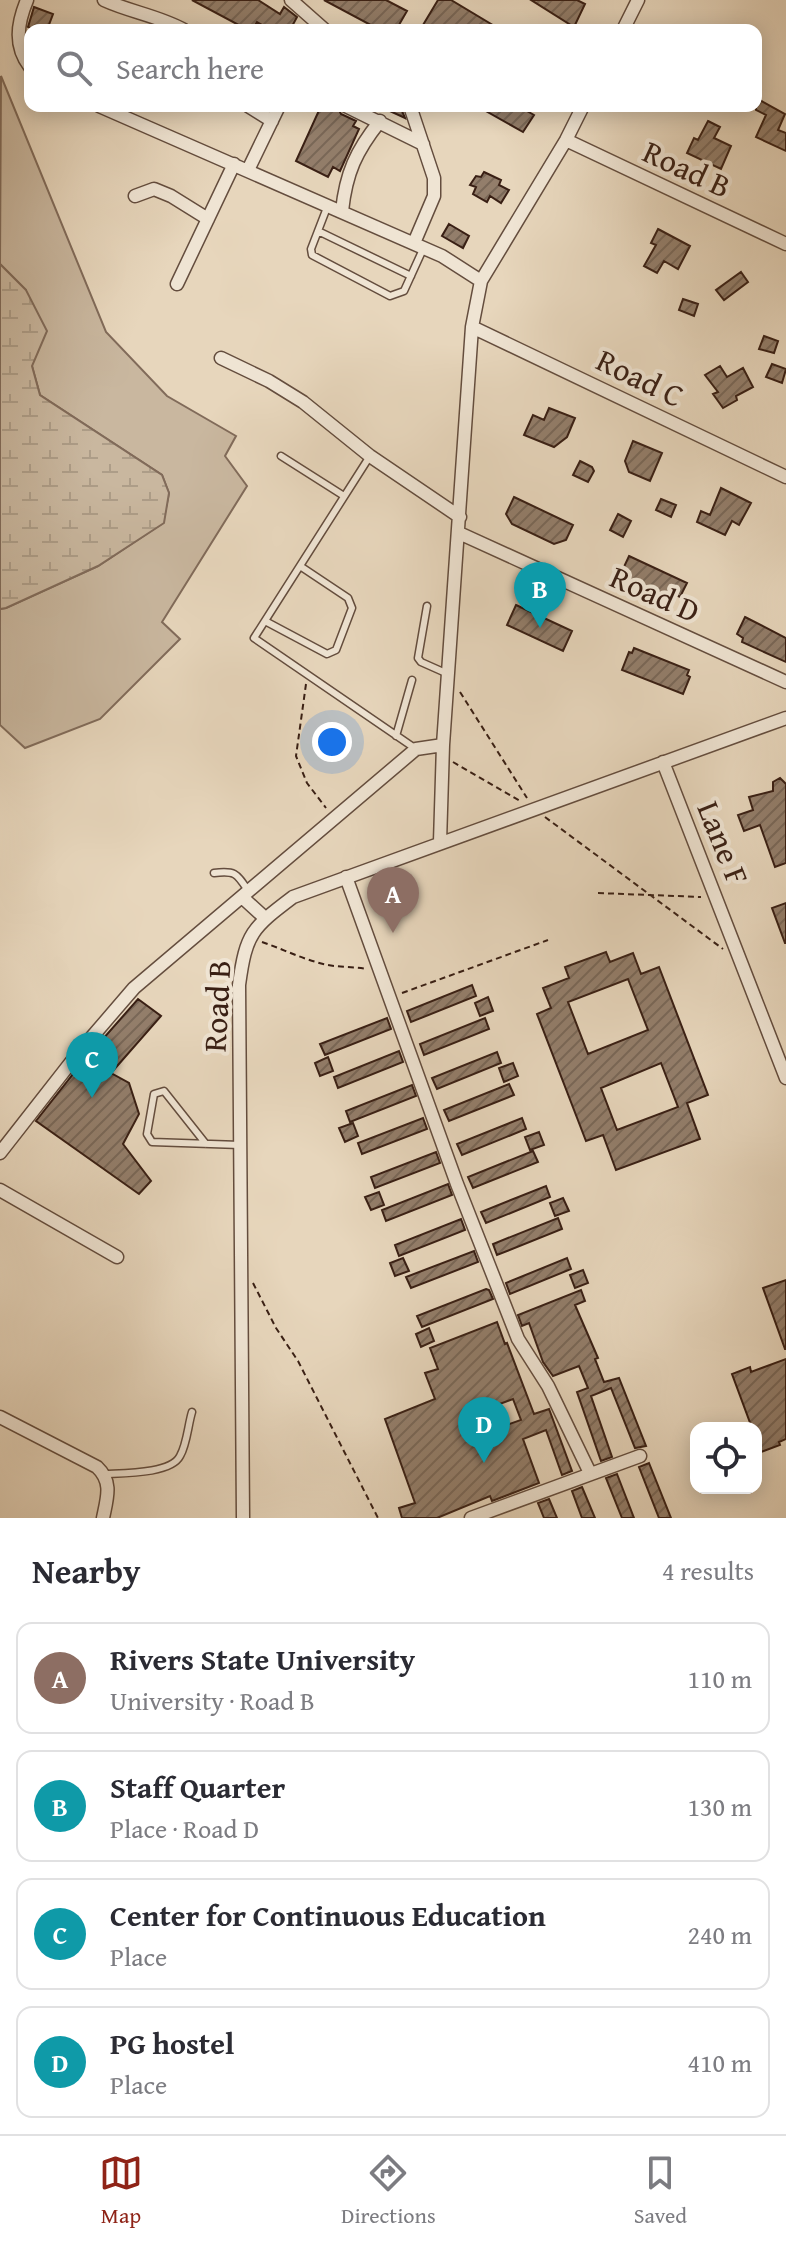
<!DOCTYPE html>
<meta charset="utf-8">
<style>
:root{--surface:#fff;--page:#f2f2f3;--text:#2b2b33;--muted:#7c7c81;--line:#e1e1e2;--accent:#8f2418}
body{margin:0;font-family:"Gentium Book Plus",serif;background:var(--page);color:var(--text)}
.controls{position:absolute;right:24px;bottom:24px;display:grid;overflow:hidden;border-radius:16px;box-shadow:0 4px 20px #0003}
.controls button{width:72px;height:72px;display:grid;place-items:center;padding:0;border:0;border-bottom:2px solid var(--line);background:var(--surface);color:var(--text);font:40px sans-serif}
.you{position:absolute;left:332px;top:742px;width:28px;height:28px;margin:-20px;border:6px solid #fff;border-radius:50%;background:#1a73e8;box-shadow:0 0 0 12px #1a73e833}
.badge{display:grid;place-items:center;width:52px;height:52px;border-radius:50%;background:var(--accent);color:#fff;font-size:26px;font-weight:700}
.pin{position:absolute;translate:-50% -66px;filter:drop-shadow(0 2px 4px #0008)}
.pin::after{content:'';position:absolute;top:42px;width:28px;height:24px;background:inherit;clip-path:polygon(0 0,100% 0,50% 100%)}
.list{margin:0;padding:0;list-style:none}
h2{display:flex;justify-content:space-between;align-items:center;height:104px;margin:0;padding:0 32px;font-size:34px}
h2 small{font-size:26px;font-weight:400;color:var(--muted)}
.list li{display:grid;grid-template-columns:52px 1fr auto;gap:24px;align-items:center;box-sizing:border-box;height:112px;margin:0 16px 16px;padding:0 16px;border:2px solid var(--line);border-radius:16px}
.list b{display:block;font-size:30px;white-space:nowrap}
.list p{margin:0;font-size:26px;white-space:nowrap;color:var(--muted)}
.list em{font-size:26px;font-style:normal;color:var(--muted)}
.icon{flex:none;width:44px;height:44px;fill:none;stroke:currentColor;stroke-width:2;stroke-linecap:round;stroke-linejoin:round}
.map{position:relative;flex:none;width:786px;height:1518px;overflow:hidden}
.search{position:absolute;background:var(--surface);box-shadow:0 4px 20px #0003;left:24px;right:24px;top:24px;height:88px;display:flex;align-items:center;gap:20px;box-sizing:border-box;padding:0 28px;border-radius:16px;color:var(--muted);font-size:30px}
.sheet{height:616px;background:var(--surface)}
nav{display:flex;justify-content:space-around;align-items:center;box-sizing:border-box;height:112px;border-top:2px solid var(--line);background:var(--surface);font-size:22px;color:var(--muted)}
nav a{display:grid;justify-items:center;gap:4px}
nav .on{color:var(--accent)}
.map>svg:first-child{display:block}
</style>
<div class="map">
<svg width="786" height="1518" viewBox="0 0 786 1518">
<defs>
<pattern id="wetland-marsh" width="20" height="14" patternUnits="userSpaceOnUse" patternTransform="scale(2)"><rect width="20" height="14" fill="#c9b79f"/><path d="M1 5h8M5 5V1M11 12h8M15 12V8" fill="none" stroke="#ad9d88"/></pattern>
<pattern id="building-hatch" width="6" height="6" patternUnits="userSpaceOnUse" patternTransform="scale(2)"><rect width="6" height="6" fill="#937e6b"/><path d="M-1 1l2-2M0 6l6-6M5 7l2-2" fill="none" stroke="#796757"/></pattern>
</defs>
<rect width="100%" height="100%" fill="#e7d6bc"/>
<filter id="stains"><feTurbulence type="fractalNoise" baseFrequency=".0025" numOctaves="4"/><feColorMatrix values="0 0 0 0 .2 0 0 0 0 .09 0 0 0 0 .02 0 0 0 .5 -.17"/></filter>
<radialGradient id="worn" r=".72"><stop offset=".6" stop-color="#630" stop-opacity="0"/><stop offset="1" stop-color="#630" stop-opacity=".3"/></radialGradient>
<!-- grass -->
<path fill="#c9b79f" stroke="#816b5a" stroke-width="2" d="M1,76L106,332L167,396L236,436L225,456L247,486L162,622L180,639L100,719L25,748L0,725V609L6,608L98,566L163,523L169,493L162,475L40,395L32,366L26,290L0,264Z"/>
<!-- wetland -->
<path fill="url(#wetland-marsh)" stroke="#816b5a" stroke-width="2" d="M0,264L26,290L47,331L32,366L40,395L162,475L169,493L164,523L98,566L6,608L0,609Z"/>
<!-- building -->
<path fill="url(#building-hatch)" stroke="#391f14" stroke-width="2" fill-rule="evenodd" d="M192,0H258L280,14L284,7L297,17L290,30H271L257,22L252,30H248Z
M324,0H386L407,11L396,30H380Z
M438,0H451L501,30H420Z
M531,0H577L585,4L574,27Z
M34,7L53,14L47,30H36L28,27Z
M756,98L785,114L778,130L786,133V151L756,137L766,115L756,110Z
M321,106H337L341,114L356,121L353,126L359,129L340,171L333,167L328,177L296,161Z
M379,106H400L405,118Z
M477,106H518L534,115L523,132Z
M708,121L720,127L714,138L731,146L721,169L687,153L694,138L698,140Z
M484,172L501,180L499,185L509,190L501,203L490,196L487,202L473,194L476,187L470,185L476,176L481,177Z
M449,224L469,236L463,248L442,236Z
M658,229L690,246L678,269L664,261L657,273L644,266L656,245L651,243Z
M741,272L748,282L724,300L716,290Z
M683,299L698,304L694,316L679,310Z
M764,336L778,341L774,353L759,349Z
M772,364L786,369L782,383L766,377Z
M720,366L727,377L743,368L753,387L736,396L737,400L723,408L713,394L718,392L705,375Z
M549,408L575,418L567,437L554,447L524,435L533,415L544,420Z
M633,441L662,453L650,481L629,472L625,461Z
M580,461L592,467L594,471L588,482L573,475Z
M721,488L751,503L739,525L732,521L725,535L697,522L701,511L710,515Z
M514,497L573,525L566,540L554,544L512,524L506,514Z
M661,499L676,505L671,517L656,510Z
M618,514L631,521L623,537L610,530Z
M629,556L687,583L680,597L676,595L674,599L623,576L625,573L623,569Z
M516,605L572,631L563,651L507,625Z
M745,617L786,638V662L742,642L743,638L737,634Z
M634,648L689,670L687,675L690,677L683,694L622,670L629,652L632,653Z
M780,778L786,784V863L775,867L760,825L744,831L738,815L753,810L749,797L773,791V782Z
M786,903V943H785L772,908Z
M606,952L610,962L633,953L641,974L659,967L708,1095L687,1103L700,1139L616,1170L603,1135L586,1141L537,1014L551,1008L543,988L569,978L565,967ZM628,979L648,1030L588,1054L568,1002ZM661,1063L678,1107L617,1130L601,1088Z
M472,985L476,996L411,1022L407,1011Z
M488,997L493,1011L480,1016L475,1003Z
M138,999L161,1016L111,1073L129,1083L139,1114L123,1144L151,1181L139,1194L36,1121L81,1064Z
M387,1018L391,1029L325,1055L320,1044Z
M485,1018L489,1029L424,1055L420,1044Z
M399,1051L403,1062L338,1088L334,1077Z
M497,1052L501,1063L437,1089L432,1078Z
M328,1057L333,1071L320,1076L315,1063Z
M513,1063L518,1076L504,1082L499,1068Z
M509,1084L514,1095L449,1121L444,1110Z
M412,1085L416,1096L350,1122L346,1111Z
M423,1118L427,1129L362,1154L358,1143Z
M522,1118L526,1129L462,1155L457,1144Z
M353,1123L358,1136L345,1142L339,1128Z
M539,1132L544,1145L530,1150L525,1137Z
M533,1151L538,1162L473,1188L468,1177Z
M436,1152L440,1163L375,1188L371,1177Z
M448,1184L452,1195L386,1221L382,1210Z
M546,1186L550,1197L486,1223L481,1212Z
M379,1192L384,1205L371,1210L365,1197Z
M563,1198L569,1211L555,1216L550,1203Z
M558,1218L562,1229L497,1255L493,1244Z
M461,1219L465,1230L399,1256L395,1245Z
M474,1251L478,1262L411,1288L406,1277Z
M403,1258L409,1271L395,1276L390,1263Z
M567,1258L571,1269L510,1294L506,1283Z
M583,1270L588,1283L575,1288L570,1275Z
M786,1280V1349H785L763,1288Z
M486,1289L489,1290L493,1299L422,1327L417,1316Z
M581,1290L585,1301L575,1305L598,1358L595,1359L604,1382L619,1378L646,1446L635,1448L611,1388L591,1396L612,1457L601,1461L577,1392L588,1388L579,1366L553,1376L543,1362L529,1323L522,1326L518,1315Z
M497,1322L505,1344L507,1343L534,1414L549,1409L572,1471L562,1475L546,1430L523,1439L539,1483L492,1501L490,1496L437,1518H402L399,1508L415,1503L385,1419L435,1399L425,1373L438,1369L430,1348ZM513,1399L521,1420L501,1427L494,1406Z
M429,1328L434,1341L421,1347L416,1334Z
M786,1359V1439L779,1442L780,1445L761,1452L756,1438V1428H752L732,1374L750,1367L751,1372Z
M649,1463L671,1518H659L639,1467Z
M617,1474L634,1518H622L606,1478Z
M582,1487L595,1518H582L572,1491Z
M549,1499L557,1518H544L538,1503Z"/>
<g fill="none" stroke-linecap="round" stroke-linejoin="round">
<!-- lane casing -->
<g stroke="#644d3e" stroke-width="9">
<path id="lane" d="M328,205L311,249L312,255L390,296L404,291L424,247
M318,231L411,276
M281,456L344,496
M370,456L254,638L416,749
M427,606L418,658L421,662L448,674
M265,621L327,654L336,650L352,608L348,598L300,566
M396,736L412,680
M214,873C236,870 237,874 249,892
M206,1144L164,1091L154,1094L147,1134L152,1142L240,1145
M105,1474C123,1473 171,1474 180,1456C187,1444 188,1425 192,1412"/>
</g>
<!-- street casing -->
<g stroke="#644d3e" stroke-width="15">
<path id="street" d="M27,0C17,24 14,46 30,67
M104,0C130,12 159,16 184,30
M291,0L325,30
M623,30L638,0
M99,106L442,256L481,281
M248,106L272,121
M346,106L423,144
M410,106L434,178V196L414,243
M566,140L786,244
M248,170L279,106
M135,196L154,189L171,196L208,219
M342,211C346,173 356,151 380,121
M177,284L234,164
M472,327L786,477
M221,358L269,381L303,402L370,456L460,517
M459,533L786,682
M663,762L786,1078
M440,842L443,745L472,327L481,281L566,140L583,106
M346,877L457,1184L518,1339L548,1386L590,1473
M242,897L265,918
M0,1153L79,1052L134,988L416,749L443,745
M0,1190L117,1257
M0,1417L97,1467C113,1482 107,1498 103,1518
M243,1518L239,985C246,933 252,928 293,897L786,718
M471,1518L640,1456"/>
</g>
<!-- path -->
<path stroke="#391f14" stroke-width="2" stroke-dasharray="6 4" stroke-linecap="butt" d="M306,684L296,756L307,783L326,808
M460,692L527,798
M453,762L520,801
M545,817L723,949
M598,893L701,897
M262,942C280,948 298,957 316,962C333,968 350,966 367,969
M402,993L548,940
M253,1283L276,1328L298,1361L378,1518"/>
<!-- lane -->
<use href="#lane" stroke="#efe4d3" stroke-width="6"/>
<!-- street -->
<use href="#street" stroke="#efe4d3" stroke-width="12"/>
</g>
<g text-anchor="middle" stroke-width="8" stroke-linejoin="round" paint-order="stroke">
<!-- street labels -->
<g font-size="32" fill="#391f14" stroke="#efe4d3">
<text transform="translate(687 169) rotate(25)" y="11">Road B</text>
<text transform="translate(640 378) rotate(26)" y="11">Road C</text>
<text transform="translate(655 594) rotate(24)" y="11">Road D</text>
<text transform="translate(723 843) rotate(68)" y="11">Lane F</text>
<text transform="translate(217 1006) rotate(-87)" y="11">Road B</text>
</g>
</g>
<rect width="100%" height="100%" filter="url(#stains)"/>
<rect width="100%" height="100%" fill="url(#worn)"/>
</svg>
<div class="controls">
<button><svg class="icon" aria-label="locate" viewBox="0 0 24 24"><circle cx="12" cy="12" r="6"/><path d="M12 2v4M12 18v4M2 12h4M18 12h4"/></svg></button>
</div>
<div class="you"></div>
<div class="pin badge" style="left:393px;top:933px;background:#8d6e63">A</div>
<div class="pin badge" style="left:540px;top:628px;background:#0f9aa8">B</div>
<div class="pin badge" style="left:92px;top:1098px;background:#0f9aa8">C</div>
<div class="pin badge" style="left:484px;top:1463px;background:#0f9aa8">D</div>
<div class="search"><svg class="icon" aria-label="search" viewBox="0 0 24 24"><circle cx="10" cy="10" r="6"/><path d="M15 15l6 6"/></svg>Search here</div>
</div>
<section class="sheet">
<h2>Nearby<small>4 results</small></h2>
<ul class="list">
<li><span class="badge" style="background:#8d6e63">A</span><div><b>Rivers State University</b><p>University · Road B</p></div><em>110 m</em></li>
<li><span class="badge" style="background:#0f9aa8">B</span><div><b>Staff Quarter</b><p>Place · Road D</p></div><em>130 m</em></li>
<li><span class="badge" style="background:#0f9aa8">C</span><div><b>Center for Continuous Education</b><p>Place</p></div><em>240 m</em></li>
<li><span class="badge" style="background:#0f9aa8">D</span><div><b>PG hostel</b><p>Place</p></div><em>410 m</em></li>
</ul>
</section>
<nav>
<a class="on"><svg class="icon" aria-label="map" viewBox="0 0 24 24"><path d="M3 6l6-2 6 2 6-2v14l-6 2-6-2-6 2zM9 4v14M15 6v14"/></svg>Map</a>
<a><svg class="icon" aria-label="directions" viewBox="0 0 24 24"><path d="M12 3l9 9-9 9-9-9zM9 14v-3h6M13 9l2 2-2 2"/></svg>Directions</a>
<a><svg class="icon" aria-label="saved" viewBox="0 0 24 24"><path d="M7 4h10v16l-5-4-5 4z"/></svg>Saved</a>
</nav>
